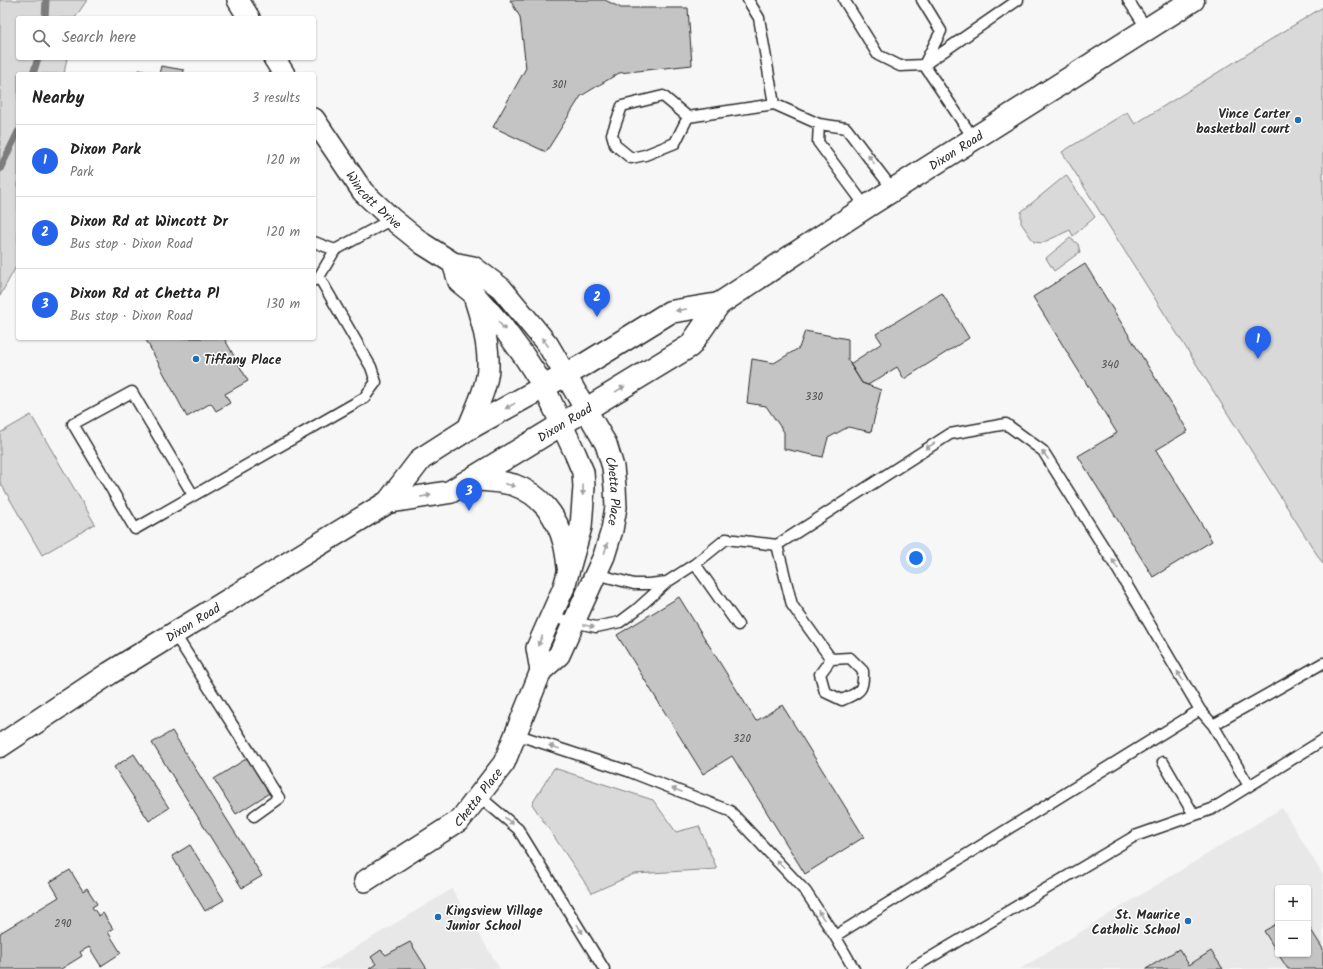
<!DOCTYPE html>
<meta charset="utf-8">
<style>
:root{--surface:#fff;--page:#f6f6f6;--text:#222;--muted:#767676;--line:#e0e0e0;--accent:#2563eb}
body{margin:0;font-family:Kalam,sans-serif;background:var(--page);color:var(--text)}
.controls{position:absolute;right:12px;bottom:12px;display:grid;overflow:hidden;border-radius:4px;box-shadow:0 1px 3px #0004}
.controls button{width:36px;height:36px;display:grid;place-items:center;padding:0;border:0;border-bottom:1px solid var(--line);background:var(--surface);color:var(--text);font:20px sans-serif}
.you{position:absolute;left:916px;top:558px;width:14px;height:14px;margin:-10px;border:3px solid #fff;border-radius:50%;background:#1a73e8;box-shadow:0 0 0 6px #1a73e833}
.badge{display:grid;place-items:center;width:26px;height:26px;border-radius:50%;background:var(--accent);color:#fff;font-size:13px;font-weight:700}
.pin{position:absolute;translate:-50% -33px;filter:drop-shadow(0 1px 2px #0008)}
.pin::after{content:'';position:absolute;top:21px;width:14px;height:12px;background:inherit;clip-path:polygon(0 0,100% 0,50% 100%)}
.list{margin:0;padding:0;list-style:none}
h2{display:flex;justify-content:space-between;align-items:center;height:52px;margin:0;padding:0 16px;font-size:17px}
h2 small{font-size:13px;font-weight:400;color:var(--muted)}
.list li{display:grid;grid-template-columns:26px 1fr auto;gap:12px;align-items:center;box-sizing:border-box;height:72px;padding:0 16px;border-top:1px solid var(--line)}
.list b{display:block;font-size:15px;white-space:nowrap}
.list p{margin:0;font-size:13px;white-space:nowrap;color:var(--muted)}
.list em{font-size:13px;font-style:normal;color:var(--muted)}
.icon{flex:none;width:22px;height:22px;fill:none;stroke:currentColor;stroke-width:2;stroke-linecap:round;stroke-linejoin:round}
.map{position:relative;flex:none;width:1323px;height:969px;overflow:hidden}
.search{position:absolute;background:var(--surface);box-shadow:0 1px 3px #0004;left:16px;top:16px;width:300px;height:44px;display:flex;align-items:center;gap:10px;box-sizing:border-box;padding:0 14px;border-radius:4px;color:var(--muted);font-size:15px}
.panel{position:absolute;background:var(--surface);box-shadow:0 1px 3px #0004;left:16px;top:72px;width:300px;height:268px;border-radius:4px}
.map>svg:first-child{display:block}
</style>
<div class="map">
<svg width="1323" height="969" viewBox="0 0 1323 969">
<rect width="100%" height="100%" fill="#f7f7f7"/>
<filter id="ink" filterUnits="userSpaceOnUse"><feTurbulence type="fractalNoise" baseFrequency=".025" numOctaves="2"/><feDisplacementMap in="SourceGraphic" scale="8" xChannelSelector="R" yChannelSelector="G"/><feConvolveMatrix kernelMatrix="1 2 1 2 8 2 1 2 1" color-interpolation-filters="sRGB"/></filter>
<g filter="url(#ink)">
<!-- built -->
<path fill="#e8e8e8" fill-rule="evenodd" d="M1282,808L1323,875V969H1020ZM1278,888H1308V954H1278Z
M452,889L500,969H320Z"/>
<!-- green -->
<path fill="#d9d9d9" stroke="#828282" d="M0,0H87L75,18H18V58H67L64,74H18V263L0,296Z
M1323,7V564L1062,152L1127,112L1135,124Z
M1066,175L1095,217L1073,236L1070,230L1042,243L1034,242L1021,223V212Z
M1070,238L1078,244L1080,252L1054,271L1046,258Z
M31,415L95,524L42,555L0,482V433Z
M554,768L653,800L676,832L699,826L717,869L634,874L592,893L532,804Z"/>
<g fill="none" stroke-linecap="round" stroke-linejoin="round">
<!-- stream -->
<path stroke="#7b7b7b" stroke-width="7" d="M45,18L46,0
M33,74L38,58
M0,169L18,132"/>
</g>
<!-- building -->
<path fill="#c4c4c4" stroke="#2b2b2b" d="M510,0H605L621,8H688L692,65L619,73L581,96L546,152L493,127L526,68L520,17Z
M161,66L184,70L183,74H159Z
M139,70L156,74H138Z
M1085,264L1188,431L1156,450L1212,541L1153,577L1078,456L1117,433L1033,297Z
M942,293L969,338L904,379L897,367L868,385L862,383L850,364L882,343L876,334Z
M805,331L848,339V360L862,383L881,390L871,432L848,427L828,438L823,457L784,449V432L766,406L747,403L752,359L774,363L799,348Z
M145,338H224L248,381L225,394L230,403L216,411L211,403L187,417Z
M679,597L756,721L782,705L864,837L805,874L732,756L703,774L617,635Z
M172,731L262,876L242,888L152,743Z
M134,754L169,808L149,821L114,767Z
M249,757L271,792L236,814L214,779Z
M190,845L224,900L205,911L172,856Z
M70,870L83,891L87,888L97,904L92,907L99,916L103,913L113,929L108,932L121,953L101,966L89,947L80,952L82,956L61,969H0V933L59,897L50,882Z
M1278,923V954L1264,931Z
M1308,925L1323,949V969H1288L1278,954H1308Z
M410,942L427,969H369L376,964L371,957L381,950L386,955Z
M1179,949L1189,965L1211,951L1223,969H1146Z"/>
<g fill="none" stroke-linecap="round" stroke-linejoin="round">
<!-- service casing -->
<g stroke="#2b2b2b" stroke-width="13">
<path id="service" d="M748,0L759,18L774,104L819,124L846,128L894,191
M844,0L878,55L900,66L924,65L941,31L922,0
M1128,0L1147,29
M688,117L675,143L645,155L631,158L615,145L612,134L622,106L663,96L688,117L774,104
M819,124L818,142L866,207
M974,139L924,65L1018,0
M314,242L335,250
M315,280L319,277L335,250L392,219
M193,495L132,392L73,424L135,529L364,398L376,382L371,367L319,277
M777,545L792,605L831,659
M695,564L738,625
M596,574L634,584H649L667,582
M551,617L596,627L620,622L636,610L667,582L695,564L726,539L777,545L950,434L1006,424L1043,451L1118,570L1200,710
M174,633L279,798L254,816
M850,658L863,671C864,692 859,692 842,700L825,692L820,674L831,659Z
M1213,725L1249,786
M515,734L628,771L730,811L806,892L835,936L854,969
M1163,762L1194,815
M479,796L518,829L604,969
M835,936L1200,710L1213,725L1323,663
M911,969L1135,836L1212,809L1323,740"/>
</g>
<!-- minor casing -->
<g stroke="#2b2b2b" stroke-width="24">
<g id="minor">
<path d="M238,0L249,18"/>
<path d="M274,58L284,74"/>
<path id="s1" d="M314,119L363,192L392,219L423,244L453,263L473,267L501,288L548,345L606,444L613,467L615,487L616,507L612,530L604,556L559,655L541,671L537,648L564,587L581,527L584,487L583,472L575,453L544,387L524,356L502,326L474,294L459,282L453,263"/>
<path d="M468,429C475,411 487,388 488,368C489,344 482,321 475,299"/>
<path d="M471,479C485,481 501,481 514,485C540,494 557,516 564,543C566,550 567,559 568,567"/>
<path id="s2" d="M365,881L460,820L504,763L541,671"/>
</g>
</g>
<!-- secondary casing -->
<g stroke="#2b2b2b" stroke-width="25">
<g id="secondary">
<path id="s3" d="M388,502L450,492L690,346L719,304L866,207L1193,0"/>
<path id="s4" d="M0,746L110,673L388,502L421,459L468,429L587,363L670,312L719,304"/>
</g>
</g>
<!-- service -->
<use href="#service" stroke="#fff" stroke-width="10"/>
<!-- minor -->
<use href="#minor" stroke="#fff" stroke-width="21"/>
<!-- secondary -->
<use href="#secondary" stroke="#fff" stroke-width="22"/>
</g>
<!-- one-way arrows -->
<defs><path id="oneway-solid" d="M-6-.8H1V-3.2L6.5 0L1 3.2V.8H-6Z"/></defs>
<g fill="#a0a0a0">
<use href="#oneway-solid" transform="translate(871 159) rotate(-126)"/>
<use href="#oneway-solid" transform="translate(681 310) rotate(171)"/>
<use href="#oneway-solid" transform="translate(502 326) rotate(51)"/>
<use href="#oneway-solid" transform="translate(545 342) rotate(-127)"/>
<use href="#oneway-solid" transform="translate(620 389) rotate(-31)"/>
<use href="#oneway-solid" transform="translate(510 406) rotate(151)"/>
<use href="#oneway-solid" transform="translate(930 446) rotate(147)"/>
<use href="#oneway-solid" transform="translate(1045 455) rotate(-128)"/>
<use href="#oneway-solid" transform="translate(510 485) rotate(14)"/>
<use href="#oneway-solid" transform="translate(583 490) rotate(92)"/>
<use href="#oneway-solid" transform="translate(426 496) rotate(-9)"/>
<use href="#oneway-solid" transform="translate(606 548) rotate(-73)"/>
<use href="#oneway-solid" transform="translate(1115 564) rotate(-122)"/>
<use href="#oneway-solid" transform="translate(589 626) rotate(12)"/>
<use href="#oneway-solid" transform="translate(540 641) rotate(114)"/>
<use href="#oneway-solid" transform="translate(1180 676) rotate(-120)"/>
<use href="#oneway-solid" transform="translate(554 747) rotate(-162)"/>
<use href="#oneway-solid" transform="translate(677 790) rotate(-159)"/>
<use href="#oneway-solid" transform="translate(509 821) rotate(39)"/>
<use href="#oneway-solid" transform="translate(780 864) rotate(-133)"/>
<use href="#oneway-solid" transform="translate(821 915) rotate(-123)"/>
<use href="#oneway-solid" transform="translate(580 929) rotate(59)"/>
</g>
</g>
<!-- markers -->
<g fill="#1f6fb2" stroke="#fff" stroke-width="1.5">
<circle cx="1298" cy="120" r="4"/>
<circle cx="196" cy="359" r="4"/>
<circle cx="438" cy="917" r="4"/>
<circle cx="1188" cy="921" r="4"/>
</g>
<g text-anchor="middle" stroke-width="3" stroke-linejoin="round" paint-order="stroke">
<!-- number labels -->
<g font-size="11" fill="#515151">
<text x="559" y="88">301</text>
<text x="1110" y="368">340</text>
<text x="814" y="400">330</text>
<text x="742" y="742">320</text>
<text x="63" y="927">290</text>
</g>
<!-- poi labels -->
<g font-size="13" font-weight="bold" fill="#2b2b2b" stroke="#fff" text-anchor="end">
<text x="1290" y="118">Vince Carter<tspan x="1290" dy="15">basketball court</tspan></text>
<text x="204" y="364" text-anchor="start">Tiffany Place</text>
<text x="446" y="915" text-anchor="start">Kingsview Village<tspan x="446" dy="15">Junior School</tspan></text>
<text x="1180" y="919">St. Maurice<tspan x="1180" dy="15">Catholic School</tspan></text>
</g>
<!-- street labels -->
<g font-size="13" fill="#2b2b2b" stroke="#fff">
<text dy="5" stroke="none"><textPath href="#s3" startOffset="677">Dixon Road</textPath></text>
<text dy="5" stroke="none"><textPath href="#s1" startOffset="101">Wincott Drive</textPath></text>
<text dy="5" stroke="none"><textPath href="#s3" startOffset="197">Dixon Road</textPath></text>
<text dy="5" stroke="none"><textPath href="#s1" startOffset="495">Chetta Place</textPath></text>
<text dy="5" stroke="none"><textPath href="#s4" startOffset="229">Dixon Road</textPath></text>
<text dy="5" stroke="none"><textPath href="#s2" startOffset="142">Chetta Place</textPath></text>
</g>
</g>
</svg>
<div class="controls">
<button>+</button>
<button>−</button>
</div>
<div class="you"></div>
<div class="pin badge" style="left:1258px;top:359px">1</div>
<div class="pin badge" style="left:597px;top:317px">2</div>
<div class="pin badge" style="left:469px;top:511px">3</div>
<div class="search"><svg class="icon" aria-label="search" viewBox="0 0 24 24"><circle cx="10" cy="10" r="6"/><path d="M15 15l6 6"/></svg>Search here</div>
<section class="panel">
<h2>Nearby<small>3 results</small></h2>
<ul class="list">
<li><span class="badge">1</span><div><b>Dixon Park</b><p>Park</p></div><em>120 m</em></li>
<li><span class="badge">2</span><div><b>Dixon Rd at Wincott Dr</b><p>Bus stop · Dixon Road</p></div><em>120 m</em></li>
<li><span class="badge">3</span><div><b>Dixon Rd at Chetta Pl</b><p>Bus stop · Dixon Road</p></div><em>130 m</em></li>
</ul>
</section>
</div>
